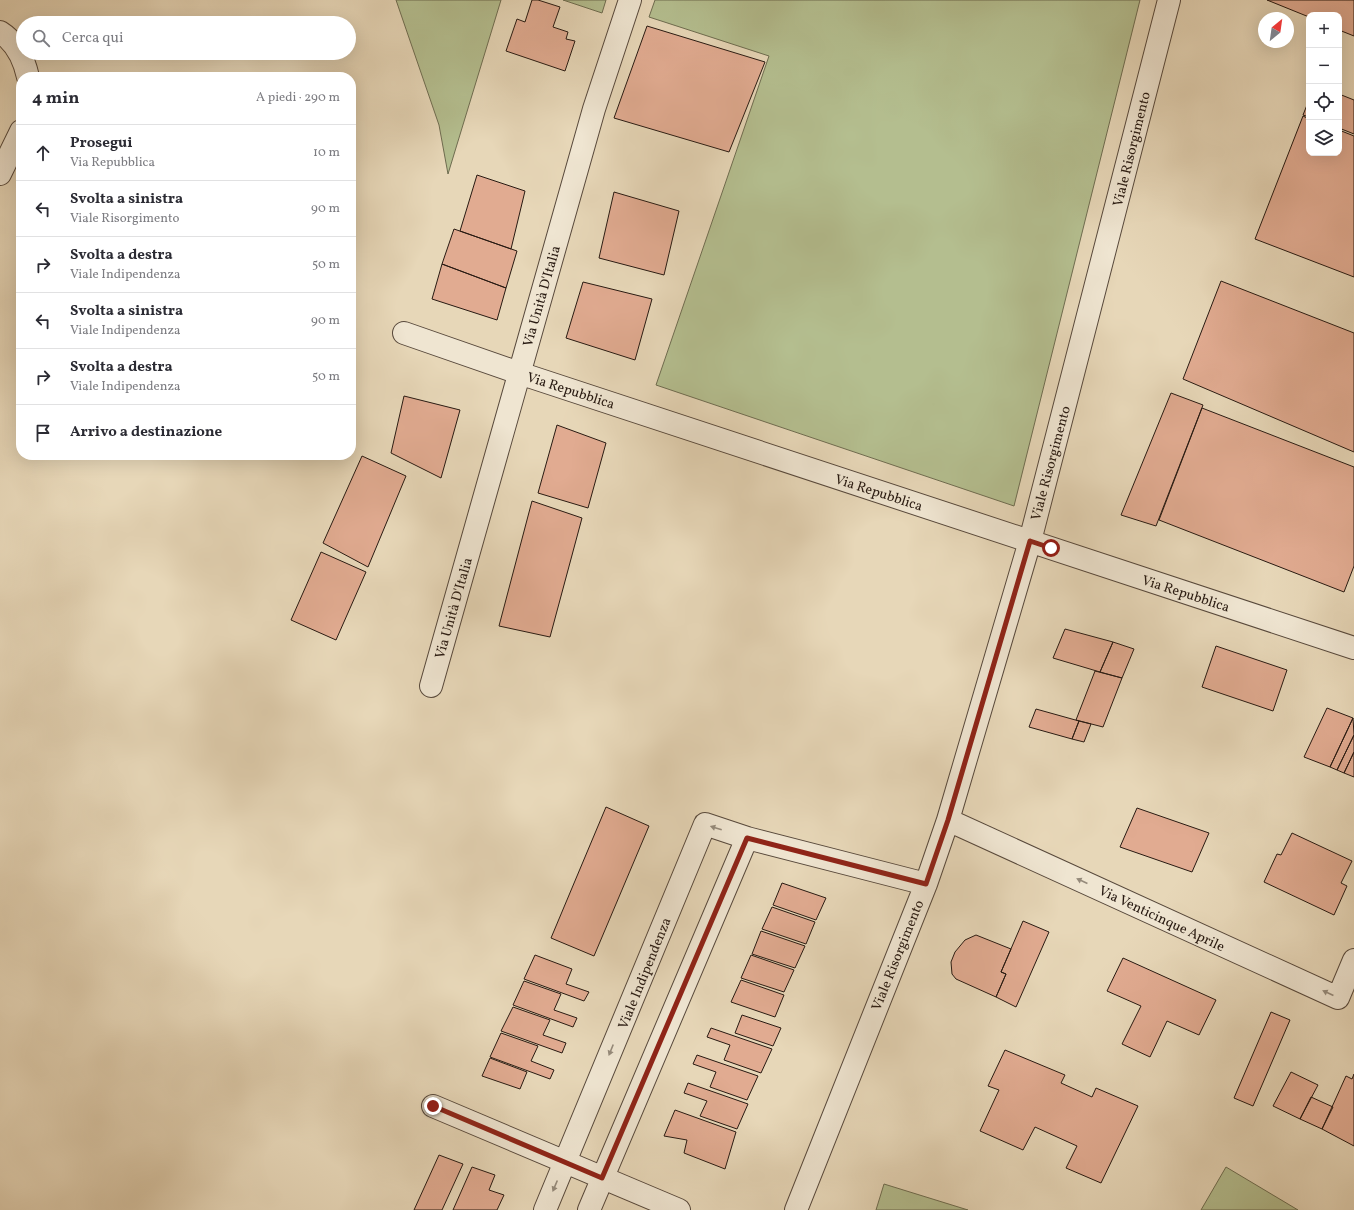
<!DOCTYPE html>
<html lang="it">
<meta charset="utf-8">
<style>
:root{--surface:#fff;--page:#f7f7f7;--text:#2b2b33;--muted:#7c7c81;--line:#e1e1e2}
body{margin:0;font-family:Vollkorn,serif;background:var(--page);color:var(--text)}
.controls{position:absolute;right:12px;top:12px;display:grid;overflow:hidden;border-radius:8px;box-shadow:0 4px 16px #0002}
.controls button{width:36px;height:36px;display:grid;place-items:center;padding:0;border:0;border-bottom:1px solid var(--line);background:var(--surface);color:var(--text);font:20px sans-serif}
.compass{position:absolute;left:1258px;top:12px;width:36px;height:36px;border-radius:50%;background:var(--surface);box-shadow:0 4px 16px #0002;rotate:29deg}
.stop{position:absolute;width:12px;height:12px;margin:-9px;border:3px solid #8f2418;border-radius:50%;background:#fff}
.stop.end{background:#8f2418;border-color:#fff;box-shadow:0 1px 4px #0008}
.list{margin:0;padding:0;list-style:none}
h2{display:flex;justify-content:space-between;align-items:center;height:52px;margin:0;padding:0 16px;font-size:17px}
h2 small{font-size:13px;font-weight:400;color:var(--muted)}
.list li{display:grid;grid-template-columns:26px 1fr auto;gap:12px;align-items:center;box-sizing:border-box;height:56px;padding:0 16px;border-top:1px solid var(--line)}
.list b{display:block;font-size:15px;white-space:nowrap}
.list p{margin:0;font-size:13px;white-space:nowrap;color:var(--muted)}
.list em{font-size:13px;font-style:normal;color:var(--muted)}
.icon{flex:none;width:22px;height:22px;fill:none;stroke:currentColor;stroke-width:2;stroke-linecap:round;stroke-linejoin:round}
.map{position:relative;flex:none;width:1354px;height:1210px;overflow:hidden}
.search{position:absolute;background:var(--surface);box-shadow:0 4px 16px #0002;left:16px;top:16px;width:340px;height:44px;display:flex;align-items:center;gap:10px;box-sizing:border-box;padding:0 14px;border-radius:22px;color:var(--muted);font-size:15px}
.panel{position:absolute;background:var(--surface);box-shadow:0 4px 16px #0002;left:16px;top:72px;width:340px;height:388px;border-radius:16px}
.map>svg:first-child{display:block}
</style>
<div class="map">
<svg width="1354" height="1210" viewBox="0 0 1354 1210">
<rect width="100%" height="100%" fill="#e7d7b8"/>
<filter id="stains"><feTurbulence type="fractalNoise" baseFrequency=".005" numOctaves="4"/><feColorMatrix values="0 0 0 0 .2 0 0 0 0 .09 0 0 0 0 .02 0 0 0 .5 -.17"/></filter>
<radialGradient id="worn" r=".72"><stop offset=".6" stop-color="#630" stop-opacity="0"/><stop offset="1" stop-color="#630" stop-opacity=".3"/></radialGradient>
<!-- green -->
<path fill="#b4be8f" stroke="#6e6c50" d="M396,0H501L448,174L439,125Z
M563,0H606L602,13Z
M655,0H1140L1014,506L656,385L769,56L649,17Z
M1226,1167L1298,1210H1201Z
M884,1184L968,1210H876Z"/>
<!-- building -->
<path fill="#e1ab91" stroke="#281a12" d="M532,0H538L560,7L553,27L568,32L566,39L575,41L565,71L506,51L517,19L525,22Z
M1267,0H1354V36L1339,30V15H1309V17Z
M647,26L765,62L729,152L614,118Z
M1339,94L1354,100V134L1339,128Z
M1309,100V117L1303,115Z
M1303,116L1309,119V153H1339V130L1354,136V277L1255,239Z
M477,175L525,191L511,249L460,231Z
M614,192L679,211L664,275L599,258Z
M454,229L517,251L506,288L442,264Z
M442,264L506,288L497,320L432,299Z
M1221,281L1354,333V452L1183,379Z
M583,282L652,299L635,360L566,338Z
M1171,393L1203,405L1156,526L1121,515Z
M404,396L460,410L441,478L391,453Z
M1202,408L1354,467V566L1344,592L1159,520Z
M557,425L606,443L588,508L538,493Z
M362,456L406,476L368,567L323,543Z
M532,501L582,518L550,637L499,626Z
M321,552L366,572L336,640L291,620Z
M1065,629L1113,642L1100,672L1053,658Z
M1113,642L1134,649L1122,678L1100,672Z
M1216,646L1287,670L1273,711L1202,687Z
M1095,671L1122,678L1103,727L1076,720Z
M1327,708L1353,718L1330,767L1304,757Z
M1036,709L1079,721L1072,739L1029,727Z
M1353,718L1354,735L1337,770L1330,767Z
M1079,721L1091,724L1084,742L1072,739Z
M1354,735V752L1344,773L1337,770Z
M1354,752V777L1344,773Z
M606,807L649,826L594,956L551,938Z
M1137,808L1209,833L1192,872L1120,847Z
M1292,833L1352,861L1341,883L1347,886L1334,915L1264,882L1277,854L1281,855Z
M782,883L826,898L816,920L773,905Z
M772,907L815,922L806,944L762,929Z
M1023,921L1049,932L1016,1007L996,997L1006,974L1001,972Z
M761,931L805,946L795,968L752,954Z
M976,935L1011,949L1001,972L1006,974L996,997L956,979L952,974L951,962L955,952L965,940Z
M535,955L572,969L566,984L589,992L584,1001L524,979Z
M751,955L794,970L784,992L741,978Z
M1123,958L1216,1000L1199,1035L1167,1021L1150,1057L1122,1044L1141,1006L1107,991Z
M741,980L784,995L775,1017L731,1002Z
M524,981L561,994L554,1010L577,1018L573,1027L513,1005Z
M513,1007L550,1020L543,1035L566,1043L562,1053L501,1031Z
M1271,1012L1290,1020L1253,1106L1234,1098Z
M742,1015L781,1028L773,1046L735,1033Z
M711,1028L772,1049L761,1073L724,1060L730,1045L707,1037Z
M501,1033L538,1046L531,1061L554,1070L550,1079L490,1057Z
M1005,1050L1065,1075L1061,1083L1092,1097L1096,1088L1138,1106L1101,1183L1066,1168L1077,1146L1035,1127L1023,1150L980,1131L999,1090L988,1086Z
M697,1055L758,1076L747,1100L710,1087L716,1072L693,1064Z
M490,1058L527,1072L520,1089L482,1076Z
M1291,1072L1318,1085L1300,1119L1273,1106Z
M1354,1074V1146L1322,1129L1346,1076L1352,1079Z
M688,1083L748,1104L737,1129L700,1116L707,1101L684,1093Z
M1311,1097L1333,1107L1322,1129L1300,1119Z
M675,1110L736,1132L725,1169L684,1153L687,1140L664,1136Z
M439,1155L463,1164L442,1210H414Z
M472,1167L495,1175L489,1190L504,1195L497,1210H453Z"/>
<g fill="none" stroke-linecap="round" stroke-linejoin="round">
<!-- minor casing -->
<g stroke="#58493c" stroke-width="24">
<path id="minor" d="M0,32C16,42 24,59 28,77
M0,174L21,131
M404,333L519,373L1354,648
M431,686L594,109L630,0
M948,820L1338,998L1354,960
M747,838L926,884
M433,1106L679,1210
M545,1210L705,824L747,838L589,1210
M796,1210L926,884L948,820L1030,541L1169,0"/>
</g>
<!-- minor -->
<use href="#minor" stroke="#efe5d1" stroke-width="22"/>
</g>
<!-- one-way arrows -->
<defs><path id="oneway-solid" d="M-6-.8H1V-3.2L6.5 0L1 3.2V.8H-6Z"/></defs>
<g fill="#958a7b">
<use href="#oneway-solid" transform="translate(716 828) rotate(-163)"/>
<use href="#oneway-solid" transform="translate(1082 881) rotate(-155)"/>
<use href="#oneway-solid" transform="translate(1328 993) rotate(-155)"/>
<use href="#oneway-solid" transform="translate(611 1050) rotate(112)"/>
<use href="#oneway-solid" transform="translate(555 1186) rotate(113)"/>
</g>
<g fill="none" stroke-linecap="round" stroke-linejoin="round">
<!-- route -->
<path stroke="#8f2418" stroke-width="5" d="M433,1106L602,1178L747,838L926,884L948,820L1030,541L1051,548"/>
</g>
<g text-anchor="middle" stroke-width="3" stroke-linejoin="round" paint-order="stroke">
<!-- street labels -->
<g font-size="14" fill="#281a12" stroke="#efe5d1">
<text transform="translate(1131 149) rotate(-76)" y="5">Viale Risorgimento</text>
<text transform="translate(541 296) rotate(-74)" y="5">Via Unità D'Italia</text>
<text transform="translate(571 390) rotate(18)" y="5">Via Repubblica</text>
<text transform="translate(1050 463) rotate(-75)" y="5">Viale Risorgimento</text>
<text transform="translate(879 492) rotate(18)" y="5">Via Repubblica</text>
<text transform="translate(1186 593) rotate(18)" y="5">Via Repubblica</text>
<text transform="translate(453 608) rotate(-74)" y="5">Via Unità D'Italia</text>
<text transform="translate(1162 918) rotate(25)" y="5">Via Venticinque Aprile</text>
<text transform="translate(897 955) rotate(-68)" y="5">Viale Risorgimento</text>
<text transform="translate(644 973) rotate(-68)" y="5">Viale Indipendenza</text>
</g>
</g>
<rect width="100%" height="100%" filter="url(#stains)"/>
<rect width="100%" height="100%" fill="url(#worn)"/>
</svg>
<div class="controls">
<button>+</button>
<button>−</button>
<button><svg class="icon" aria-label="locate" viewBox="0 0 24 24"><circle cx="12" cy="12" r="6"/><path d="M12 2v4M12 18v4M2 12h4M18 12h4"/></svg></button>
<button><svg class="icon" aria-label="layers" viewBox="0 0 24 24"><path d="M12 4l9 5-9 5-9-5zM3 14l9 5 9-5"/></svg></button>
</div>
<svg class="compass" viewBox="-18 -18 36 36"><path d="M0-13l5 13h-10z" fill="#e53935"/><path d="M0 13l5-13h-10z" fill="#7c7c81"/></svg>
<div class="stop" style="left:1051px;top:548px"></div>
<div class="stop end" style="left:433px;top:1106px"></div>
<div class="search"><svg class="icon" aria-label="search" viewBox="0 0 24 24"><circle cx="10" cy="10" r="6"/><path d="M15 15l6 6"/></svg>Cerca qui</div>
<section class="panel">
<h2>4 min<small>A piedi · 290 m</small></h2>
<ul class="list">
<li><svg class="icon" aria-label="ahead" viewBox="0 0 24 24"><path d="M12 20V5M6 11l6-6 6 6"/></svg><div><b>Prosegui</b><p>Via Repubblica</p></div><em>10 m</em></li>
<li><svg class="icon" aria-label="left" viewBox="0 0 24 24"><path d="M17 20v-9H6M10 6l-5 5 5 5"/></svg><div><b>Svolta a sinistra</b><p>Viale Risorgimento</p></div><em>90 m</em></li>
<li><svg class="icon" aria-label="right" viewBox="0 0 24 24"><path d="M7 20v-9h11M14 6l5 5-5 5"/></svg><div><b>Svolta a destra</b><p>Viale Indipendenza</p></div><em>50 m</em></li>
<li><svg class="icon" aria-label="left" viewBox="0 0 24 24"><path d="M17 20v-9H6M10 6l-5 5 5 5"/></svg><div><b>Svolta a sinistra</b><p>Viale Indipendenza</p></div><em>90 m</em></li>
<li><svg class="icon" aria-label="right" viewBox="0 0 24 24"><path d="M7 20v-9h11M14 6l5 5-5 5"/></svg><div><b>Svolta a destra</b><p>Viale Indipendenza</p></div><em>50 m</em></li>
<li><svg class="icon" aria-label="arrive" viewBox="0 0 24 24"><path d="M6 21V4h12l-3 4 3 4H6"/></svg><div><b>Arrivo a destinazione</b></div></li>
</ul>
</section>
</div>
